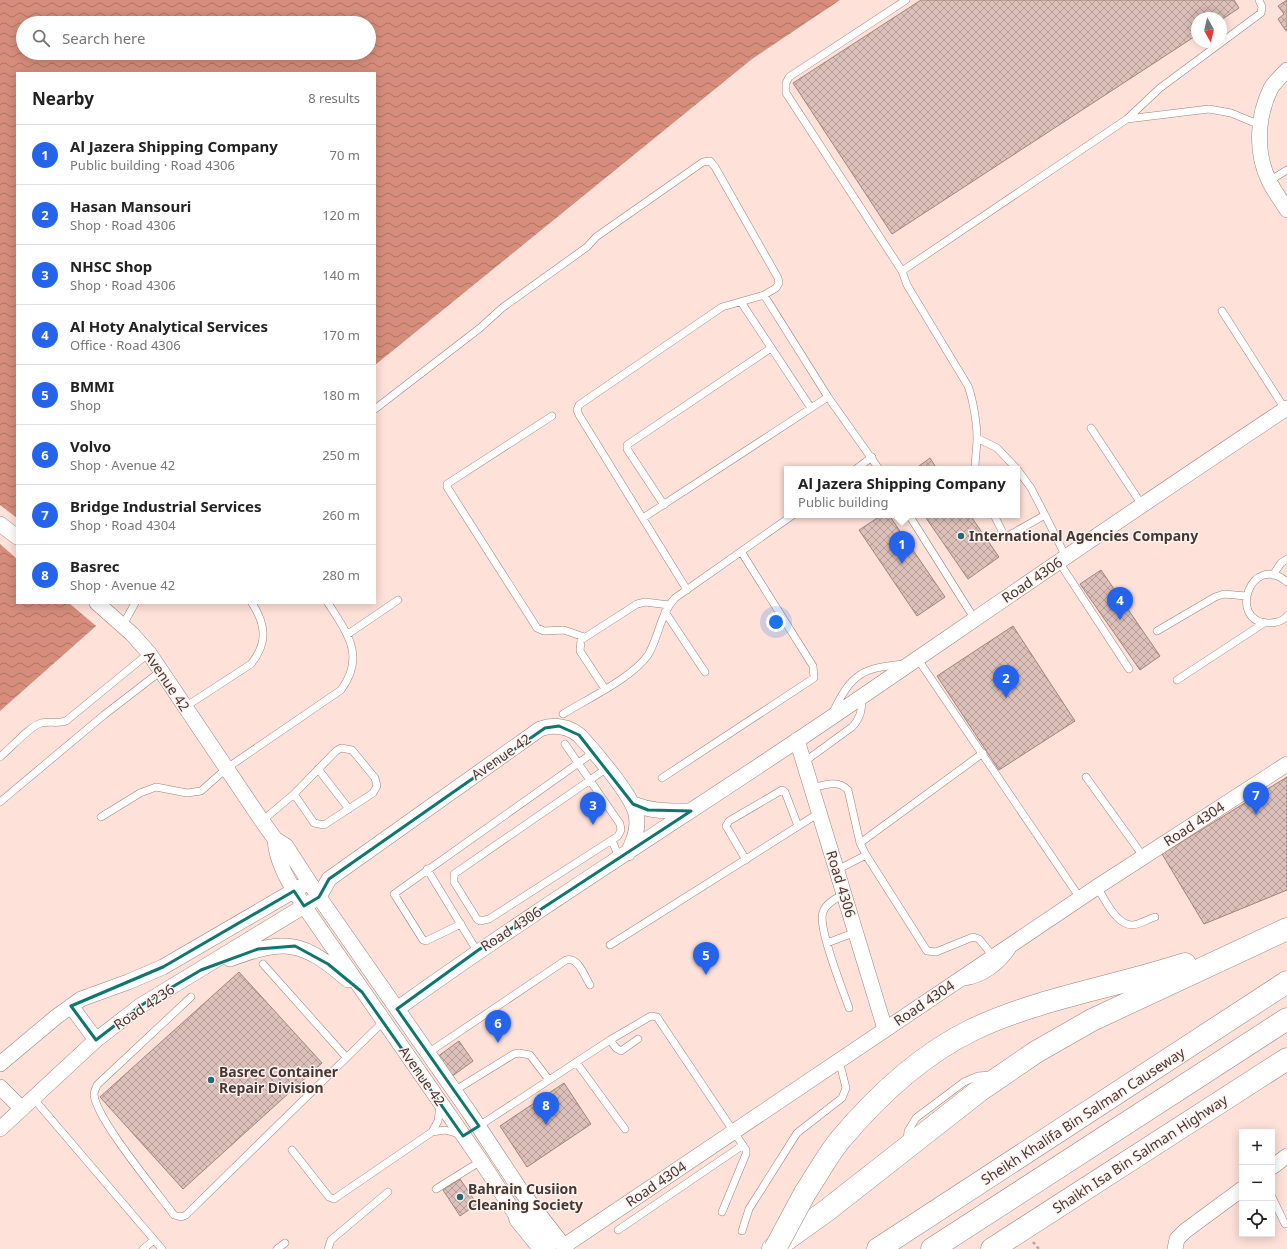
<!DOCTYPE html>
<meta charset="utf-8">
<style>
:root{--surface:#fff;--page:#f6f6f6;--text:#222;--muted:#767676;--line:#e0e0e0;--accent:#2563eb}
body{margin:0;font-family:"Noto Sans",sans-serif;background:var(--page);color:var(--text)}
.controls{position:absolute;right:12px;bottom:12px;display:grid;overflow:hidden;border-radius:0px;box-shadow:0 2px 10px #0003}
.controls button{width:36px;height:36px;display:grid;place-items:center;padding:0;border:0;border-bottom:1px solid var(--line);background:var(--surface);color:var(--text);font:20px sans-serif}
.compass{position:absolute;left:1191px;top:12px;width:36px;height:36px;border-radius:50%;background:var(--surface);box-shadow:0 2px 10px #0003;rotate:172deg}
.you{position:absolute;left:776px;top:622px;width:14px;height:14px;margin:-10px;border:3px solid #fff;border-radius:50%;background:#1a73e8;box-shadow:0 0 0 6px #1a73e833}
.badge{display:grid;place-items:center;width:26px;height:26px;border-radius:50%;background:var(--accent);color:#fff;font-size:13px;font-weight:700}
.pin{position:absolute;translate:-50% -33px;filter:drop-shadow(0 1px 2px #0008)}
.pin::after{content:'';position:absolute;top:21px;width:14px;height:12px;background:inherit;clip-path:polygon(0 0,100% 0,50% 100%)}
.popup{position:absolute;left:784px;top:466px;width:236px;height:52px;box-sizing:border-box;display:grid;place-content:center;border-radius:0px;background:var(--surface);filter:drop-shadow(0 1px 3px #0005);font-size:13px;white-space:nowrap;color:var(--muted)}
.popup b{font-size:15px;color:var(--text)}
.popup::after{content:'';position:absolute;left:50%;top:100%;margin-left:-8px;border:8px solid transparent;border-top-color:var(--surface)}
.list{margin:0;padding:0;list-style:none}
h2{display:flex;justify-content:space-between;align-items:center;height:52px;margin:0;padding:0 16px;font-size:17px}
h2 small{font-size:13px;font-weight:400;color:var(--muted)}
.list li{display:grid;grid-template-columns:26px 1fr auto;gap:12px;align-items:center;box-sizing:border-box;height:60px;padding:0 16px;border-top:1px solid var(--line)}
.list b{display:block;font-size:15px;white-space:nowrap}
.list p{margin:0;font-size:13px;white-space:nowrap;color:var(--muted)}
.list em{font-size:13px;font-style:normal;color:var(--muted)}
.icon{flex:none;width:22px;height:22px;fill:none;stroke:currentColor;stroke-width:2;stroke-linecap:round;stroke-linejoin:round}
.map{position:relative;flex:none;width:1287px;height:1249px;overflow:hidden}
.search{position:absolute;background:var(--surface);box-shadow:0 2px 10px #0003;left:16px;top:16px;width:360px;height:44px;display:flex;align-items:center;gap:10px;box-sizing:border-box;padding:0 14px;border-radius:22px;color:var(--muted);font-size:15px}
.panel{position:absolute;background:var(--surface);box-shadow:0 2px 10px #0003;left:16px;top:72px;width:360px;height:532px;border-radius:0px}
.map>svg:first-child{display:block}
</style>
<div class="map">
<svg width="1287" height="1249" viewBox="0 0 1287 1249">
<defs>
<pattern id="water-waves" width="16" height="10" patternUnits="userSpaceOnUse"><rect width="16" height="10" fill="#d68d7b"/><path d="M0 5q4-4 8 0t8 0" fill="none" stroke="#af7466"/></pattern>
<pattern id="building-cross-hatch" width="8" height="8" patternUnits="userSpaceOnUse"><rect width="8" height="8" fill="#ddc0b9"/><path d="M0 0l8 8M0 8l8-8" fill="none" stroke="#b59d97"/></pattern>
</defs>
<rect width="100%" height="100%" fill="#fee1d9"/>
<!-- water -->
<path fill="url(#water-waves)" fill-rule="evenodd" d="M0,0H840L752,59L375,365V73H17V518L0,505ZM23,23H369V53H23Z
M0,544L17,559V603H69L96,626L0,711Z"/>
<!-- building -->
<path fill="url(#building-cross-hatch)" stroke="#a0857e" d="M921,0H1234L1239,8L1221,20V18H1197V35L892,234L793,83Z
M1287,0V30L1286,31L1278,19L1284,14L1278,6Z
M930,458L937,469H915Z
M882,515H889L945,597L917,616L859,530Z
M924,515H970L999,557L968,579Z
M1101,570L1160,656L1140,670L1080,584Z
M1013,626L1075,721L999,770L937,676Z
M1287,777V890L1204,924L1162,854Z
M239,972L322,1063L183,1189L100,1097Z
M459,1041L473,1061L451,1077L437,1057Z
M564,1083L591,1124L527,1167L500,1126Z
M460,1179L477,1204L460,1216L443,1190Z"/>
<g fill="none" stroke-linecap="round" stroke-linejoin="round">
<!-- service casing -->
<g stroke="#9e837c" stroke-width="8">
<path id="service" d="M906,0L789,77L786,83V93L902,271L907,285L968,386C973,399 977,424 977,438C977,448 975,458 975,469
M1127,119L1160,88L1261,13L1262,7L1259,0
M1269,181L1287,170
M902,271L1127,119L1209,109L1231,113L1260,125
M741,302L811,408
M1222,311L1285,409
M375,409L480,328L502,308L587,247L596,237L703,162L710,161L715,167L778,278L779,283L776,288L764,295L828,397L879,469
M552,416L447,484V487L537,628L544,631L564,630L584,637
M1091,428L1142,505
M977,438L997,448L1017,469
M856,469L872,457
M664,505L627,449V445L771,348
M909,515L974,618
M994,515L1003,533L1008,536L1045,515L1031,488L1017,469
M1045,515L1066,557
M643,518L828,397
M1059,562L1129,669
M1273,575L1281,563L1287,559
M1287,582C1251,551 1227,622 1268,623C1275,623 1282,622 1287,616
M687,590L579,415L577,410L579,405L722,307L764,295
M665,612L705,672
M123,625L135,603
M1157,631L1215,597L1224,594L1246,596
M348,634L398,600
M917,658L1080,898
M1177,680L1264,623
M605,689L580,651L581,640L637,604L645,602L669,605
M185,707L251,664C268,643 266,625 252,603
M833,712C852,673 862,668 905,664
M563,714C587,699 632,678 648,655C659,637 660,614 675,598L793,515
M565,744L620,824L621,830L618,836L489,919L480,921L477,919L454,882V874L583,785L607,768
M0,757C10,749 30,726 41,723C50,721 58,724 66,721L149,653
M804,762L852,727C861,718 862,709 862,696
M318,769L349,809
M1086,777L1143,856
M662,778L814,678L813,666L742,553
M812,788C824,785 838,779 848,790L860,843L866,855L927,951L936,952L973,937L979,939L993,956
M0,802L104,715L161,671
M101,817L140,793L156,787L187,793L201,791L227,768L341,690C366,656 347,633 328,603
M262,821L294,794L336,751L341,748L352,750L375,778L377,786L373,793L324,825L314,823L294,794
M612,840L619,858
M860,843L983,753
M746,860L726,826L729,821L782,790L785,792L798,826
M427,869L477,951
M837,870L866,855
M1097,887C1104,898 1116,925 1132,925C1139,925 1148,919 1155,917
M844,894C837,898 826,903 823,912C817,927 843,990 849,1008
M461,924L426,941L423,940L394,894L594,752
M827,943L856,932
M610,945L819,813
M263,964L346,1057
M964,982C983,980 1002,966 1012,950
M191,997L97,1085C96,1088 94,1092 94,1094C95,1118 158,1193 174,1215L181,1217L186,1215L384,1021
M610,1040L616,1048L621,1051L638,1039
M428,1053L566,960C578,956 585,977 590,985
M576,1062L625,1129
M454,1091L514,1054L519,1053L530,1055L549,1080
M33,1098L162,1249
M479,1126L610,1040L651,1016L657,1017L746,1150V1154L722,1212
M432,1132L438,1121L440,1106
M907,1141L908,1131L916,1118L964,1082L978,1076L991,1075
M292,1150L329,1197L334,1199L432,1132L445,1130L459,1134
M436,1189L481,1161
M1272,1197L1285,1224L1287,1223
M618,1230L743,1145
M742,1231L749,1209L797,1133L842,1098L846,1088L839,1060
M143,1249L154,1240
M277,1249L285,1243
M328,1249L331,1240L388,1192"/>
</g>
<!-- minor casing -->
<g stroke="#9e837c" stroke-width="16">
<path id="minor" d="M1287,70C1282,75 1275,82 1271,88C1257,116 1255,152 1269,181C1274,191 1281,200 1287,210
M0,524L17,537
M97,603L132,634L149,653L262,821L275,839L286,846L319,897L469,1112L521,1191L566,1249
M797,740L885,1029
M633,804C653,812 669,811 690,811
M275,839C276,863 291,886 304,906L481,1161L523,1226
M230,959C286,938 303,941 348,980
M71,1006L96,1040
M397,1009C539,907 687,815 832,717C983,614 1134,509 1287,408
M0,1064L56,1017L81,999L128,982L163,967L302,886
M0,1087L21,1108
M0,1129L96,1040L140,1006L319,897L329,879L540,729C554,724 567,726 579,735C594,751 632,795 636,814C639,829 634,840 628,853
M1272,1167L1287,1156
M564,1246L1097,887L1287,764
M1175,1249L1177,1239L1185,1231L1242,1189"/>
</g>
<!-- motorway casing -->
<g stroke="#9e837c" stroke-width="23">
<path id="motorway" d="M805,1193C817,1175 827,1156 840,1140C876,1097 921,1055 972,1030C1039,998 1115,987 1185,964
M520,1218L545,1249
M773,1249L826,1211L979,1091L1036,1052L1092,1020L1287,929
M878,1249L1287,982
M932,1249L1287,1019
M992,1249L1287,1059"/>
</g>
<!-- path -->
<path stroke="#baa39d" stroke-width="2.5" stroke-dasharray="3 3" stroke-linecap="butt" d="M1033,1242L1039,1249"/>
<!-- service -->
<use href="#service" stroke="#fff" stroke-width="7"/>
<!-- minor -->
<use href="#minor" stroke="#fff" stroke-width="15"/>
<!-- motorway -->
<use href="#motorway" stroke="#fff" stroke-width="22"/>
<!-- motorway-bridge casing -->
<g stroke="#9e837c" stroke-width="23" stroke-linecap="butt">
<path id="motorway-bridge" d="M775,1249L805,1193"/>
</g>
<!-- motorway-bridge -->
<use href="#motorway-bridge" stroke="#fff" stroke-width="22"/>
</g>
<!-- marked area -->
<path fill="none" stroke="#0f766e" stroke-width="3" stroke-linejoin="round" d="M559,726L579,735L633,804L648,810L691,811L477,951L397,1009L479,1126L463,1136L362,992L328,964L295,946L258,949L201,970L140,1006L96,1040L71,1006L163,967L294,891L304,906L319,897L329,879L545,728Z"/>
<!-- markers -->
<g fill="#226978" stroke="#fff2ef" stroke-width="1.5">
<circle cx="961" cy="536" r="4"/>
<circle cx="211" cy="1080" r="4"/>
<circle cx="460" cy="1197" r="4"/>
</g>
<g text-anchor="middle" stroke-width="3" stroke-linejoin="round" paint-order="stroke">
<!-- poi labels -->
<g font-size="14" font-weight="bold" fill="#443835" stroke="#fff2ef" text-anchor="start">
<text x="969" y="541">International Agencies Company</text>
<text x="219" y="1077">Basrec Container<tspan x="219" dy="16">Repair Division</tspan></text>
<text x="468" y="1194">Bahrain Cusiion<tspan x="468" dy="16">Cleaning Society</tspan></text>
</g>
<!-- street labels -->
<g font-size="14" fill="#443835" stroke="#fff2ef">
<text transform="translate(1032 580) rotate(-34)" y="5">Road 4306</text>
<text transform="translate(167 681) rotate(56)" y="5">Avenue 42</text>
<text transform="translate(501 757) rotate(-35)" y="5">Avenue 42</text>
<text transform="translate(1194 824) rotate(-33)" y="5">Road 4304</text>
<text transform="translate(841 884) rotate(73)" y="5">Road 4306</text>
<text transform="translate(511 929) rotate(-33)" y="5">Road 4306</text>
<text transform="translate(924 1003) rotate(-34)" y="5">Road 4304</text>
<text transform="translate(144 1007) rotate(-34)" y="5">Road 4236</text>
<text transform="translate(422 1076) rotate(55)" y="5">Avenue 42</text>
<text transform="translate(1083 1116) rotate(-33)" y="5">Sheikh Khalifa Bin Salman Causeway</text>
<text transform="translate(1140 1154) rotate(-33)" y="5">Shaikh Isa Bin Salman Highway</text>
<text transform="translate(656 1184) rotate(-34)" y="5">Road 4304</text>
</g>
</g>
</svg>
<div class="controls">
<button>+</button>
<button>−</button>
<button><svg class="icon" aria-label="locate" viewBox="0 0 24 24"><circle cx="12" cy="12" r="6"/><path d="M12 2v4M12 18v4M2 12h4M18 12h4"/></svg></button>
</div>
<svg class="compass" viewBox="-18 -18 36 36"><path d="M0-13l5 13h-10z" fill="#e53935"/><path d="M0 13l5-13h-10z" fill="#767676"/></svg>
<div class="you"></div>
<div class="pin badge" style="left:902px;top:564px">1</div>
<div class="popup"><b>Al Jazera Shipping Company</b>Public building</div>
<div class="pin badge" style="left:1006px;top:698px">2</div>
<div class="pin badge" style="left:593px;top:825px">3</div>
<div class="pin badge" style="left:1120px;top:620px">4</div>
<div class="pin badge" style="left:706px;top:975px">5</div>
<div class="pin badge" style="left:498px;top:1043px">6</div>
<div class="pin badge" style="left:1256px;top:815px">7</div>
<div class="pin badge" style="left:546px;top:1125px">8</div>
<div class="search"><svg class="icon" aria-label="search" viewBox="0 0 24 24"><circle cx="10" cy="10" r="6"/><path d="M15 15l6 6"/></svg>Search here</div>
<section class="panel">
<h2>Nearby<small>8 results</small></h2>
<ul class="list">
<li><span class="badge">1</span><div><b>Al Jazera Shipping Company</b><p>Public building · Road 4306</p></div><em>70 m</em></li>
<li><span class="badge">2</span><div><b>Hasan Mansouri</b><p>Shop · Road 4306</p></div><em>120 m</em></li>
<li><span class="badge">3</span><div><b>NHSC Shop</b><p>Shop · Road 4306</p></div><em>140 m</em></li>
<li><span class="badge">4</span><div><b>Al Hoty Analytical Services</b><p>Office · Road 4306</p></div><em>170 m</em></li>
<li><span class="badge">5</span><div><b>BMMI</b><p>Shop</p></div><em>180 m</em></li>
<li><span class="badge">6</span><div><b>Volvo</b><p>Shop · Avenue 42</p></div><em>250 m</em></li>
<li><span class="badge">7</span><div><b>Bridge Industrial Services</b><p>Shop · Road 4304</p></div><em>260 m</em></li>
<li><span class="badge">8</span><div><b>Basrec</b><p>Shop · Avenue 42</p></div><em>280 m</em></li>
</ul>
</section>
</div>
